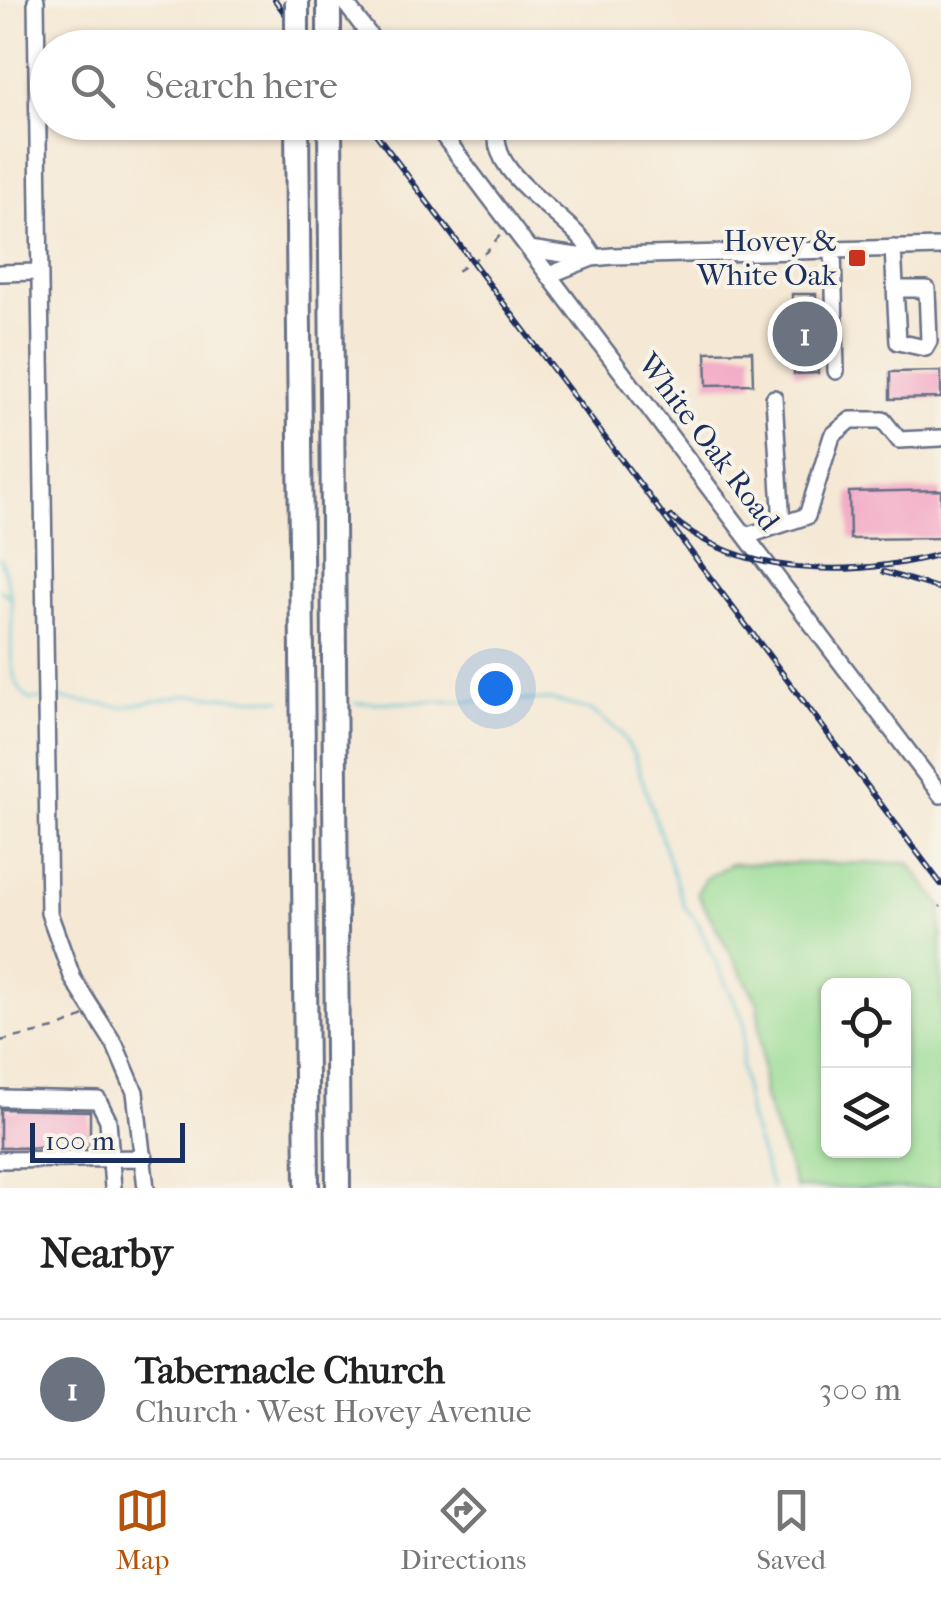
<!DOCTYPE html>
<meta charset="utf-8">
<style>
:root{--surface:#fff;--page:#f6f6f6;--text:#222;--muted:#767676;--line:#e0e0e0;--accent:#b45309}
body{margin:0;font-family:"IM FELL French Canon",serif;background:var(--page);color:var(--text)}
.controls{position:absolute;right:30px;bottom:30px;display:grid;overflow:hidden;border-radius:15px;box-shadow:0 2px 8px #0004}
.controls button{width:90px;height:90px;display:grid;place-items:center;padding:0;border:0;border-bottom:2px solid var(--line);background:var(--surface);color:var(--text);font:50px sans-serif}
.scale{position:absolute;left:30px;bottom:25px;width:155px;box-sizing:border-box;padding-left:10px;border:5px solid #1b2f5e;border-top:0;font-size:28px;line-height:35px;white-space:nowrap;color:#1b2f5e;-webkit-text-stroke:8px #f7f3e8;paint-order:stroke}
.you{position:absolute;left:495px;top:688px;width:35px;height:35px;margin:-25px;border:8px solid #fff;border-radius:50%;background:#1a73e8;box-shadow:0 0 0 15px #1a73e833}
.badge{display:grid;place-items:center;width:65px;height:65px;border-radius:50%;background:var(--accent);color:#fff;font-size:32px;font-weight:700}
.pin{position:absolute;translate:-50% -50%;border:5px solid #fff;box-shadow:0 2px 10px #0006}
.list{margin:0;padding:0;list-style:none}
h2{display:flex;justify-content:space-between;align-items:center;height:130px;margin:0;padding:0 40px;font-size:42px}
h2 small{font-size:32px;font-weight:400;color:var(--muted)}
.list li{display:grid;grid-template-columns:65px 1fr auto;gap:30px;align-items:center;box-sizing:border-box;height:140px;padding:0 40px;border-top:2px solid var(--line)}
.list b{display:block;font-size:38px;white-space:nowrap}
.list p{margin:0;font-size:32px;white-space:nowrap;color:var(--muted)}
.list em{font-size:32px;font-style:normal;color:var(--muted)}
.icon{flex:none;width:55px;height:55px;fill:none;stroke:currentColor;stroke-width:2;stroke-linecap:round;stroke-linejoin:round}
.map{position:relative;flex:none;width:941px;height:1188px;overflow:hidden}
.search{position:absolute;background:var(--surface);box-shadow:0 2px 8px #0004;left:30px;right:30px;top:30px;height:110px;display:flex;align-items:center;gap:25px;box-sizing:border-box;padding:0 35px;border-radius:55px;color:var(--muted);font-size:38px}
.sheet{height:270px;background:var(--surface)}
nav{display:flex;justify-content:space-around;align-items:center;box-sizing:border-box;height:140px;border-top:2px solid var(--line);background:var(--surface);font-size:28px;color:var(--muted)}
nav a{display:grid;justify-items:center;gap:5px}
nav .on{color:var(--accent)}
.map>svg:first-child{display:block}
</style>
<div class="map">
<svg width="941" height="1188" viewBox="0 0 941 1188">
<rect width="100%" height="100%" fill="#f7f3e8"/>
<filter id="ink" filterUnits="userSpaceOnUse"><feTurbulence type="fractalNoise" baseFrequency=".01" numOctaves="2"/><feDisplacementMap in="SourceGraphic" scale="20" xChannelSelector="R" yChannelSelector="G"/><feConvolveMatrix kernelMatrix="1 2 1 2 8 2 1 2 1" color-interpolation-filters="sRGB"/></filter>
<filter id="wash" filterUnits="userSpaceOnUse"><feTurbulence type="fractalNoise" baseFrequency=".0048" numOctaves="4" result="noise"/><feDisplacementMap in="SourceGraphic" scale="40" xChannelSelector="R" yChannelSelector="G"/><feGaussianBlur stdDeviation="2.25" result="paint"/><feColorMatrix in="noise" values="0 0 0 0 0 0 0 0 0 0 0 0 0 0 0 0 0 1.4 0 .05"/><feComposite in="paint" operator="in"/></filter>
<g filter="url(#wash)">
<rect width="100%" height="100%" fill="#f5e8d4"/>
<!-- green -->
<path fill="#99dc94" stroke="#5a8679" stroke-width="2.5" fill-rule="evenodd" d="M731,864L909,863L941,905V1188H796L764,1097L758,1003L697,893L706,878ZM828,986H904V1150H828Z"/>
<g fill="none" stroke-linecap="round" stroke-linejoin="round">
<!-- stream -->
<path stroke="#56c2d0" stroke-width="2.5" d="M0,558C4,570 9,584 11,598C16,629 0,677 30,700L41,699
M0,590L11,597
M54,698L123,707L187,695L281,700
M355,703L551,700L591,710L621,733L634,755L684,906L696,920L745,1024L741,1066L749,1117L772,1188"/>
</g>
<g id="blocks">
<!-- building -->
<path fill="#f3aac6" d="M792,294H816L818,373L794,374Z
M752,351L753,384L707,385L706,352Z
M941,371V398L890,399V372Z
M941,490V538L850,539L849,492Z
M0,1109L90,1111V1147L0,1148Z"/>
</g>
</g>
<g filter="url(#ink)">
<use href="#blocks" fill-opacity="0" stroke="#677087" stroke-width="2.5"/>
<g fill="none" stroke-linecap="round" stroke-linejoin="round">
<!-- minor casing -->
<g stroke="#677087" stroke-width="20">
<path id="minor" d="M36,0L49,913L73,979L115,1045L135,1092L146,1188
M343,0L379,48
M433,122L941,795
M500,122C478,174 576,216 594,257
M893,248L898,342L925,348L929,341L927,289H895
M529,249L584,257
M833,249L836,371
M0,273L36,272
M549,275L592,258L613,256L941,247
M774,398L782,524
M746,536L807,516L832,436L851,420H883L899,440L941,438
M0,1098L98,1100L108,1120L113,1188
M0,1160L145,1158"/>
</g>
<!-- highway casing -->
<g stroke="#677087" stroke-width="28">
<path id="highway" d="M329,0V48
M297,122L307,1188
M330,122L338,1188"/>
</g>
<!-- path -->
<path stroke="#677087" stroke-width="2.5" stroke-dasharray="8 8" stroke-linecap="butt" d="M457,271L486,252L501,234
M940,907L941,906
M0,1041L55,1029L84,1016"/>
<!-- minor -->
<use href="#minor" stroke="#fff" stroke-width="15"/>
<!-- highway -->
<use href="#highway" stroke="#fff" stroke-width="22"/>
<!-- rail casing -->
<g stroke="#1b2f5e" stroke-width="6">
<path id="rail" d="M275,0L310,48
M367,122L941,884
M671,517C742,579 855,577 941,554
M884,572L941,589"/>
</g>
<!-- rail -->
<use href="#rail" stroke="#f7f3e8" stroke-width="2.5" stroke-dasharray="8" stroke-linecap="butt"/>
<!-- highway-bridge casing -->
<g stroke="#677087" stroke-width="28" stroke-linecap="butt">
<path id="highway-bridge" d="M297,0V48"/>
</g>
<!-- highway-bridge -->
<use href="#highway-bridge" stroke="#fff" stroke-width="22"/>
</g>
</g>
<!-- markers -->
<rect fill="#c8321e" stroke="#f7f3e8" stroke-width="4" x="847" y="248" width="20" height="20" rx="5"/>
<g text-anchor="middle" stroke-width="8" stroke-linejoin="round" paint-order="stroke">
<!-- poi labels -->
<g font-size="30" fill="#1b2f5e" stroke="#f7f3e8" text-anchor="end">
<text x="837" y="251">Hovey &amp;<tspan x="837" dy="34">White Oak</tspan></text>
</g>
<!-- street labels -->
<g font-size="30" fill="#1b2f5e" stroke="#f7f3e8">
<text transform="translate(709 442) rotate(53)" y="10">White Oak Road</text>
</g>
</g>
</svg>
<div class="controls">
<button><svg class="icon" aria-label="locate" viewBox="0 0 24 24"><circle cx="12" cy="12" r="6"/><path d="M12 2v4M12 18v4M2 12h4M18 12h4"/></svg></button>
<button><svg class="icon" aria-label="layers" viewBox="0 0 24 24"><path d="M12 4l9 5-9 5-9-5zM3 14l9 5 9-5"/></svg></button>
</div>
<div class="scale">100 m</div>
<div class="you"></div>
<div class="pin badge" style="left:805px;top:334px;background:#6b7280">1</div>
<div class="search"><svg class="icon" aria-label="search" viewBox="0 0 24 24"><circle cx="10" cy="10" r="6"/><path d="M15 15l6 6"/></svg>Search here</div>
</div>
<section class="sheet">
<h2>Nearby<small></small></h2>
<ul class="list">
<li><span class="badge" style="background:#6b7280">1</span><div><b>Tabernacle Church</b><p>Church · West Hovey Avenue</p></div><em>300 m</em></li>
</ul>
</section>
<nav>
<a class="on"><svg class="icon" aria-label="map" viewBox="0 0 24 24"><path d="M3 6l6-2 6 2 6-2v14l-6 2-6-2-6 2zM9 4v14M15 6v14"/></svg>Map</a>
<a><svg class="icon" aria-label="directions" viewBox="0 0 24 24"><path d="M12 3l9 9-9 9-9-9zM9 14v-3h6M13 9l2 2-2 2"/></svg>Directions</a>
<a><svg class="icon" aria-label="saved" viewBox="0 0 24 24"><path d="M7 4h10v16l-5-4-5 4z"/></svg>Saved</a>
</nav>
